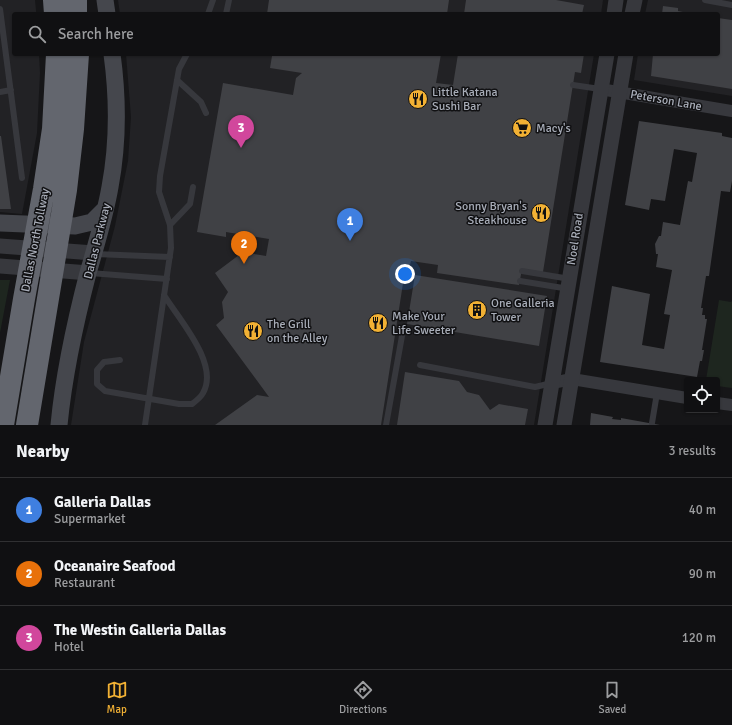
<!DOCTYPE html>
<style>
:root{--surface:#101012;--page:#1e1e20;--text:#f1f3f6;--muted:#9c9d9f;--line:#303032;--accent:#f2b134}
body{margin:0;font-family:Signika,sans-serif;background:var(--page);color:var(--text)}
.controls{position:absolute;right:12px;bottom:12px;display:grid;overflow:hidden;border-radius:4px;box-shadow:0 1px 3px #0004}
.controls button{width:36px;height:36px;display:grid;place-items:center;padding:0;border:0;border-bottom:1px solid var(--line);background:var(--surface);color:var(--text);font:20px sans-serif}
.you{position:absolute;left:405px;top:274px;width:14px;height:14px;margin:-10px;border:3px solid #fff;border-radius:50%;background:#1a73e8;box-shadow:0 0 0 6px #1a73e833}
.badge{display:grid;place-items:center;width:26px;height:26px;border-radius:50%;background:var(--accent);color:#fff;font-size:13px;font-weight:700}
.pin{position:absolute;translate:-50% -33px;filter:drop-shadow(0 1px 2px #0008)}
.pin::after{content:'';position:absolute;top:21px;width:14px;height:12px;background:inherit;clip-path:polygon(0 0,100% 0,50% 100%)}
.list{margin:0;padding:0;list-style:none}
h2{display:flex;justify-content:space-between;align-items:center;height:52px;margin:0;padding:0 16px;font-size:17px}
h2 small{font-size:13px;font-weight:400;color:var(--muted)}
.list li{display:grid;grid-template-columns:26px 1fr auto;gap:12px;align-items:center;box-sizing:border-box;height:64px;padding:0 16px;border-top:1px solid var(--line)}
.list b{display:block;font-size:15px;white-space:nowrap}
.list p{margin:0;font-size:13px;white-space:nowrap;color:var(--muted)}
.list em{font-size:13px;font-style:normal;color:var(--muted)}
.icon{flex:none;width:22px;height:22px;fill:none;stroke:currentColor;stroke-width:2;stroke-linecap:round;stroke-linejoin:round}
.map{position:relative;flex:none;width:732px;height:425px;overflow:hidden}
.search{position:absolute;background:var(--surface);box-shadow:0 1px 3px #0004;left:12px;right:12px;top:12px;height:44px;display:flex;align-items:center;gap:10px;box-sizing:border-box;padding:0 14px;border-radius:4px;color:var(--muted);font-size:15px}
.sheet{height:244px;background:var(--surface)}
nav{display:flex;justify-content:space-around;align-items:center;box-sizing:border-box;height:56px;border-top:1px solid var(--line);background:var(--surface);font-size:11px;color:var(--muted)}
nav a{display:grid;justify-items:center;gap:2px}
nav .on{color:var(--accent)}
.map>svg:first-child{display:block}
</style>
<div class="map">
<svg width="732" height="425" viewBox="0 0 732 425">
<rect width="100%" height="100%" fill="#161618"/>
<!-- built -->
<path fill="#222225" d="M0,0H35L36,11V14H14V54H39L40,73L37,133L22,214L0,212Z
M118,0H603L601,14H120Z
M648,0H732V96L634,80L638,54H718V14H645Z
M126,54H594L534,425H71L84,342L115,226L128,161L131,117Z"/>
<!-- green -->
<path fill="#1e261f" d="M0,280H10L0,333Z
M719,300L731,302L732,301V388L717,386V380H706Z"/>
<!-- building -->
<path fill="#404145" d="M269,0H449L447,14H267Z
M466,0H556L584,5L582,14H464Z
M663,6L678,8V11L693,14H662Z
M718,18L732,20V89L651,76L653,54H718Z
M263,54H441L436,83L453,85L458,54H584L581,73L575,72L543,272L522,269L519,285L437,273L438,265L411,261L410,265L406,264L381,425H215L257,395L269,397L216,325L224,318L222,302L228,292L215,273L243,252L266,256L269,239L226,232V237L197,232L223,83L293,95L296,78L302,73L270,68L272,56Z
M639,121L722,133V136L732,138V181L730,192L721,191L709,276H706L701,308H703L702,315H705V319H707L702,350H704L702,361H700L697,377L600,362L612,286L650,294L642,345L664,349L670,315L664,314L672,270L656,267L658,254H656L655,244L659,236H661L663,222L680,225L688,181L692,182L697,153L674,149L665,201L651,199L649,210L625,205Z
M0,136H1L11,209H0Z
M415,275L547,296L539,346L407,324Z
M405,372L459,381L467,392L479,395L490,410L499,404L528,409L525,425H397Z
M591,413L613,417L612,419L621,420V418L660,425H590Z"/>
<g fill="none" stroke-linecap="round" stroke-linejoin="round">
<!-- service -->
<path stroke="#37383d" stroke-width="6" d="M705,0L732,5
M0,9L22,178
M208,14L213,0
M226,14L229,0
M177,80L201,102L206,113
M573,85L600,89
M0,92L11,90
M170,225L190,204L193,187
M95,254L170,257
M90,273L167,279
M520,281L563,288L568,282L564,278L522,271
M120,360L104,362L97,370V384L105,391L179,404H192C196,401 201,397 203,393C220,364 178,318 164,295
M420,365L535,387L552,383
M652,423L657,393
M145,425L171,248L170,225L159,192L160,176L179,69L187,54
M386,425L402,336"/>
<!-- minor -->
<path stroke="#37383d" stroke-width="12" d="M600,89L732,111
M552,383L572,379L687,398
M717,403L732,405"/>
<!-- tertiary -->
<path stroke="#37383d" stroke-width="15" d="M614,14L616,0
M632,14L635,0
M0,246L94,253
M0,266L89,273
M545,425L607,54
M564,425L626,54"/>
<!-- secondary -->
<path stroke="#45474d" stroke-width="17" d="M105,0L107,14
M0,223L75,226L92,222L105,209
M59,425C64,373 75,323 88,273C96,245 105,216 110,187C118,144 118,98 112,54"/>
<!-- motorway -->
<path stroke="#63666e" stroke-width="22" d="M54,0L55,14
M76,0V14
M3,425L24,299L44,189L53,129L57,54
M27,425L66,190L73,129L78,54"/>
</g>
<!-- icons -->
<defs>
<g id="restaurant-disc" transform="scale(1)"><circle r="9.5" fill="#f2b134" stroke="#111113"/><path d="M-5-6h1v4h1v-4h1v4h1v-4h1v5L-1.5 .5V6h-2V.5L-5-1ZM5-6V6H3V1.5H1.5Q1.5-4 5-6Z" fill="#111"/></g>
<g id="supermarket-disc" transform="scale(1)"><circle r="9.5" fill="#f2b134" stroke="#111113"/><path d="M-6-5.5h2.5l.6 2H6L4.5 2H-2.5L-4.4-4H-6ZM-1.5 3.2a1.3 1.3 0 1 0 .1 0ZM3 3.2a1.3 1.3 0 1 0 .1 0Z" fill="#111"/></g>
<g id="building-disc" transform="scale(1)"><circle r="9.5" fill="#f2b134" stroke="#111113"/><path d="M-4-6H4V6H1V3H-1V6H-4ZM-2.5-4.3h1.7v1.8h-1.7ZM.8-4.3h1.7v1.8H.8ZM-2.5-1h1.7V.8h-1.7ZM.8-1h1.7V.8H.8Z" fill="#111"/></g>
</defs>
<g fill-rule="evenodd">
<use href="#restaurant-disc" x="418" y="99"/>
<use href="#supermarket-disc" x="522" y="128"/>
<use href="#restaurant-disc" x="541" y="213"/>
<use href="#building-disc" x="477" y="310"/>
<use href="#restaurant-disc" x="378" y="323"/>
<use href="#restaurant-disc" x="253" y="331"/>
</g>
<g text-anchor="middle" stroke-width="3" stroke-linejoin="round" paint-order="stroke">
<!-- poi labels -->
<g font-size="12" fill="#a8adb8" stroke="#111113" text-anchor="start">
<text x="432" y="96">Little Katana<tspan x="432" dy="14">Sushi Bar</tspan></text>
<text x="536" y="132">Macy's</text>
<text x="527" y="210" text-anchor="end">Sonny Bryan's<tspan x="527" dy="14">Steakhouse</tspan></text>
<text x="491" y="307">One Galleria<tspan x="491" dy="14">Tower</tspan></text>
<text x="392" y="320">Make Your<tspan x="392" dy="14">Life Sweeter</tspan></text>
<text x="267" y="328">The Grill<tspan x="267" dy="14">on the Alley</tspan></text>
</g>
<!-- street labels -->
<g font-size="12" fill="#a8adb8" stroke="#111113">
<text transform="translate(666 100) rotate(10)" y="4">Peterson Lane</text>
<text transform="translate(575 239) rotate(-81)" y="4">Noel Road</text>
<text transform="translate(35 240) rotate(-79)" y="4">Dallas North Tollway</text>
<text transform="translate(97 241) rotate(-76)" y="4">Dallas Parkway</text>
</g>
</g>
</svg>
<div class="controls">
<button><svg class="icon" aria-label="locate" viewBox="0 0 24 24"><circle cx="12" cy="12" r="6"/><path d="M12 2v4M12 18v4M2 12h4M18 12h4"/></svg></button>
</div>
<div class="you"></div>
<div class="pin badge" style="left:350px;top:241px;background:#3f7fe0">1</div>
<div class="pin badge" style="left:244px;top:264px;background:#e8710a">2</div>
<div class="pin badge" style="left:241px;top:148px;background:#d1479c">3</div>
<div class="search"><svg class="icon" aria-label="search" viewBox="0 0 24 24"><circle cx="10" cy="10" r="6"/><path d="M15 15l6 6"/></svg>Search here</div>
</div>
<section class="sheet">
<h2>Nearby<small>3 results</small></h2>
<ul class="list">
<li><span class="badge" style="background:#3f7fe0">1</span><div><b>Galleria Dallas</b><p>Supermarket</p></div><em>40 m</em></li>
<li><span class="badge" style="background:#e8710a">2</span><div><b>Oceanaire Seafood</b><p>Restaurant</p></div><em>90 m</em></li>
<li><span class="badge" style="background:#d1479c">3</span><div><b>The Westin Galleria Dallas</b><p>Hotel</p></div><em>120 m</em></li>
</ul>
</section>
<nav>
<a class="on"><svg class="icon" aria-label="map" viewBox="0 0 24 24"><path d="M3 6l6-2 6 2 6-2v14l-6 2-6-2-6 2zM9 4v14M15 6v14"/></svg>Map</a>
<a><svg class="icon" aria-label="directions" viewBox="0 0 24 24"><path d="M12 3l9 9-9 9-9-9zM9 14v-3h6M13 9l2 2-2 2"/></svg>Directions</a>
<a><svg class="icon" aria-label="saved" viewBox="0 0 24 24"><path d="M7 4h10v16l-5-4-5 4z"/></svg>Saved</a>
</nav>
